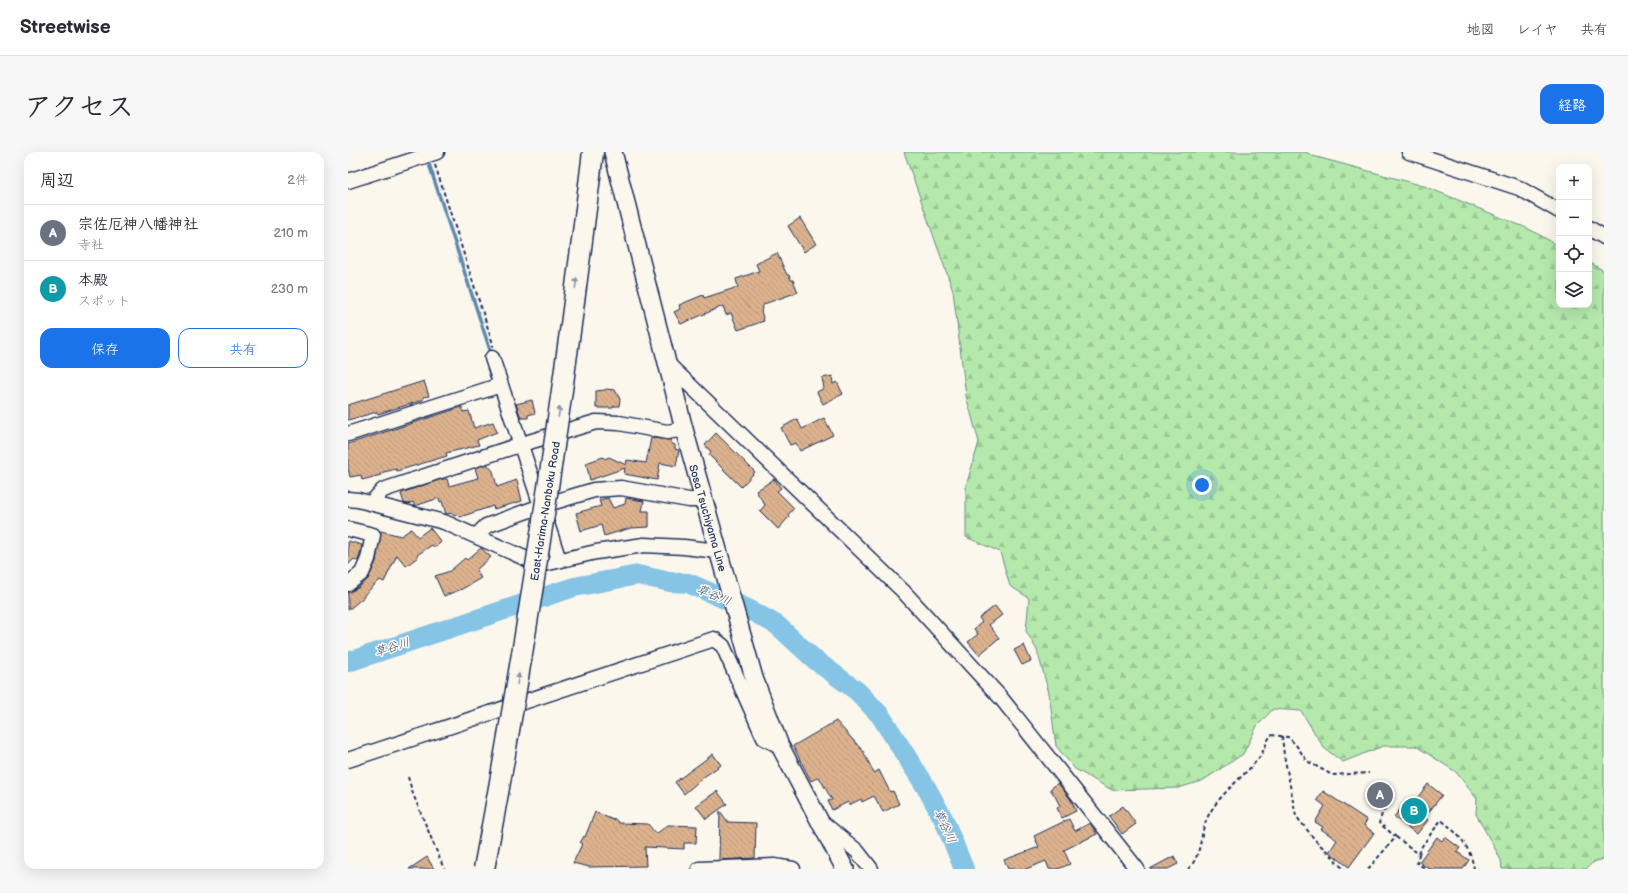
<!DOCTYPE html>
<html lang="ja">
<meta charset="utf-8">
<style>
:root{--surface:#fff;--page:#f7f7f7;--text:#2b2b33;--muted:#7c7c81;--line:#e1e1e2;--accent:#1a73e8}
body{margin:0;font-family:"Balsamiq Sans","Klee One",sans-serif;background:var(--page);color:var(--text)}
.controls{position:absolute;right:12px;top:12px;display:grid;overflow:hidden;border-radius:8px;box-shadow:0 4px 16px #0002}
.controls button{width:36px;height:36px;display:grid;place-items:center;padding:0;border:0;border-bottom:1px solid var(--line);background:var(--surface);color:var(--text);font:20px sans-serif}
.you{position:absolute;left:854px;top:333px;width:14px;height:14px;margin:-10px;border:3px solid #fff;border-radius:50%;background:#1a73e8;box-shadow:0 0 0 6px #1a73e833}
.badge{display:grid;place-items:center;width:26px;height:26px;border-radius:50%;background:var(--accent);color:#fff;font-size:13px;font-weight:700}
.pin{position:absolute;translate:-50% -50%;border:2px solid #fff;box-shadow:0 1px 4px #0006}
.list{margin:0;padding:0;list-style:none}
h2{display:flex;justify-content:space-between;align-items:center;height:52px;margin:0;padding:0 16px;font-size:17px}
h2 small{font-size:13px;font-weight:400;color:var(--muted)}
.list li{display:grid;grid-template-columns:26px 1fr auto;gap:12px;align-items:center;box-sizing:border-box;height:56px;padding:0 16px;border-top:1px solid var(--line)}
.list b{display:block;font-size:15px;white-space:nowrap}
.list p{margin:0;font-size:13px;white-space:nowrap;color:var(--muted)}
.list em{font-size:13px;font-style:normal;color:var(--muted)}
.actions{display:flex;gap:8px;padding:12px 16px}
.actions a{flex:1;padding:9px 0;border:1px solid var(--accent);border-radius:12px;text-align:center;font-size:14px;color:var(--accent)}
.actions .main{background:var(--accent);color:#fff}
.icon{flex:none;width:22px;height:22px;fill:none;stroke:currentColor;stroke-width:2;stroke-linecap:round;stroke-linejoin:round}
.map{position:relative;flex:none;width:1256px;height:717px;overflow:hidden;border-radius:12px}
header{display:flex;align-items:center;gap:24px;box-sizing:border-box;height:56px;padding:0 20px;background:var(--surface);border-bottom:1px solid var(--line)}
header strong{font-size:19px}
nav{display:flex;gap:22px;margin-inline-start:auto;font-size:14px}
.intro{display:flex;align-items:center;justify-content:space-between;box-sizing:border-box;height:96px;padding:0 24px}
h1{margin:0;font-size:28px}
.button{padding:10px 18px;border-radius:12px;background:var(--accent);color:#fff;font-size:14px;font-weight:700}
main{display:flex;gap:24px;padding:0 24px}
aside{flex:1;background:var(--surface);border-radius:12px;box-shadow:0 4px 16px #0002}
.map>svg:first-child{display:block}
</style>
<header>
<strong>Streetwise</strong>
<nav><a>地図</a><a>レイヤ</a><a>共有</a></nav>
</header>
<div class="intro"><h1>アクセス</h1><a class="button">経路</a></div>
<main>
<aside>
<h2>周辺<small>2件</small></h2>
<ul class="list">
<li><span class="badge" style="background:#6b7280">A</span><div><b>宗佐厄神八幡神社</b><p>寺社</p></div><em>210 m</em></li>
<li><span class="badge" style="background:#0f9aa8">B</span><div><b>本殿</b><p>スポット</p></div><em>230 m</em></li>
</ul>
<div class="actions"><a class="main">保存</a><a>共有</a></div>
</aside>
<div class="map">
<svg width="1256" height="717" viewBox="0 0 1256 717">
<defs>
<pattern id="forest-firs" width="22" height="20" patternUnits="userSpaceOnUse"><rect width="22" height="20" fill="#b4e9ab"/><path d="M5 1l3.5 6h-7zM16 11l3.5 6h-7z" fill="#9ac896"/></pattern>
<pattern id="building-back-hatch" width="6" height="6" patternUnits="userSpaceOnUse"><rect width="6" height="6" fill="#dcb28d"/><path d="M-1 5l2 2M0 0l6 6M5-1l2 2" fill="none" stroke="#bc997c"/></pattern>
</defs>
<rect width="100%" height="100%" fill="#fbf7ec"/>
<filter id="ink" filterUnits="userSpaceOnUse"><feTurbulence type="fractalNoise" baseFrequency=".025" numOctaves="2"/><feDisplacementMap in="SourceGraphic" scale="8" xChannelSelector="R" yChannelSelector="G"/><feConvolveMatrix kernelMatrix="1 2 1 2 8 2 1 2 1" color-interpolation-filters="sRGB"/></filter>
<g filter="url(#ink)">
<!-- forest -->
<path fill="url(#forest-firs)" stroke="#688c84" d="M556,0H958L965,4L1076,34L1181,77L1211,94V153H1241V110L1256,119V708C1248,707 1243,712 1238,717H1154L1153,708L1128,662L1129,647L1108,620L1068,594H1035L995,610L976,596L953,559L925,557L909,574L895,602L854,629L830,636L764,638L727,617L708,594L701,541L689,498L678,479L681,446L662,434L652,400L618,385V334L631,290L618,244L605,139Z"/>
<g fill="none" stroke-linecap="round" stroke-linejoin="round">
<!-- stream -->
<path stroke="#5b88af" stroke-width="3.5" d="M81,12L143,201"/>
<!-- river -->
<path stroke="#85c4e5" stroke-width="20" d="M0,510L226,435L290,423L322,430L340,431L402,458L429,473L467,508L509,539L532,563L578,635L596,668L616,717"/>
</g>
<!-- building -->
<path fill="url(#building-back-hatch)" stroke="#1b2f5e" d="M452,66L468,92L456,100L440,74Z
M429,101L439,123H441L443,128H445L450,140L416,152L413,159L416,169L390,178L383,161L378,163L375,154L333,172L326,160L332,157L331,153L355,143L356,146L390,135L388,127L411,119L408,112Z
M484,224L485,232L489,230L495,242L475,252L469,240L476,236L474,226Z
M76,229L81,244L75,245V248L30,262L29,260L0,268V253Z
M258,237L267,238L272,247L271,254H266L265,256H248V239L257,238Z
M184,248L187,261L180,263V266H173L168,252Z
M114,255L115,260L121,259L126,276L145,270L149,280L129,288L131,293L98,301L99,304L49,319L48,317L32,321L33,323L14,328L13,323L2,325L0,316V292Z
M476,266L485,283L452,299L448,291L442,293L433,276L449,267L454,277Z
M368,281L407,320L393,335L361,303L363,300L357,293Z
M303,286L323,288V291L327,293V297L331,298L328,314L312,311L309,328L276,322L277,316L242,328L238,311L255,305L257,307L261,305L278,313L279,308L298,311Z
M139,312L145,319L149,335L169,328L174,349L146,357L145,354L112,365L111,362L106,364L105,361L98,362L94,349L92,350L91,346L67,354L65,350L60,352L56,351L53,342L56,340L94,327H99L101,334L130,326L127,316Z
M426,327L433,336L429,339L446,356L440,363L441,365L430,377L412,359L417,353L408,339Z
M260,346L265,356L277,352L278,346L296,349L294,359H301V375L283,376L256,384L253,373L233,379L228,361L253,354L251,348Z
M82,376L93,390L87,396L84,393L69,403L70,405L58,414L49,403L36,430L32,428L16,443V445L0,458V440L10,436L20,427L28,410L33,379L53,384L63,377L70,385Z
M0,389L14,393L10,409L6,407L0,413Z
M133,396L143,405L128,418L133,426L114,437L96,444L87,424L102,419L117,406L119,408Z
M647,454L654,463L641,473L651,486L631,503L620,490L630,482L626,477L634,470L631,466Z
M676,493L683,509L674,513L666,498Z
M488,569L515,599L526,621L531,618L542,640L545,639L551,652L535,660L526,644L514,650L513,647L501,653L500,650L484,658L480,649L484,648L471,625L463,629L445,594Z
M365,602L373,613L357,624L336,642L327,630Z
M1026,630L1039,637L1031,650L1018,642Z
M710,631L723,648L728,659L714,666L709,656L712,654L707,644L702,637Z
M1080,632L1094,643L1077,665L1080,668L1069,682L1046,665L1058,650L1063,654Z
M369,639L379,652L358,667L348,654Z
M975,639L1019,668L1016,673L1026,681L1001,715L981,700L989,688L973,677L975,675L967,670L977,654L969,648Z
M775,654L788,672L774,682L761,664Z
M372,659L380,670L408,671L407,706L371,708Z
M247,660L265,668L266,666L271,671L300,672L308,682L320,673L349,674L348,691H336V697L297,695L298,714L241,715L225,711L234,692L232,691L236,684L237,685Z
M721,667L727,679L742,671L749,682L716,698L722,712L710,717H701L698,709L678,717H660L656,708L691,695L686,684Z
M1089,685L1094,689L1097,685L1112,696L1109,700L1121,708L1115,717H1081L1071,710Z
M826,704L830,712L820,717H802Z
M79,705L86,717H61Z"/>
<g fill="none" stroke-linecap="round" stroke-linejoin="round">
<!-- minor casing -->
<g stroke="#1b2f5e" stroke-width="17">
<path id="minor" d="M1061,0L1171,36L1211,59
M0,29L89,0
M1241,76L1256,85
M144,206L211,408
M319,211L555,439L653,546L789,717
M0,282L153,233
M0,347L10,348L96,370L192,413L248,400L296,393L336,395L369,399
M23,351L35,338L174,292L248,270L271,271L319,280L336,277
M0,377L25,383L20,407L14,421L0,432
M128,384L138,374L193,354L246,338L273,336L341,348H355
M0,608L366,487L375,494L416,586L432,594
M476,672L509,699L523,717
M351,717L426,714L445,717"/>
</g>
<!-- major casing -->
<g stroke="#1b2f5e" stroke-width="20">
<path id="major" d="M265,0L336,277L406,526L432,594L497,717"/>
</g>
<!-- path -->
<path stroke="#1b2f5e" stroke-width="2" stroke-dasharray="4 3" stroke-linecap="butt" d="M87,13L145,192V195
M934,584L936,603L948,664L968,689L987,707L989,711L996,717
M60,625L65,642L96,717
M1048,685L1071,702L1069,711L1078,717
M1071,702L1074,694L1093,668C1111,682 1122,694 1126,717
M840,717C852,706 852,689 856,674C865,646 892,629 910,607C916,600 918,590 923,583L940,585L948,593L959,609L984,623L1021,621
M1020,717L1048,685L1031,671L1034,662L1047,642"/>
<!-- minor -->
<use href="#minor" stroke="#fbf7ec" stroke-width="14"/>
<!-- major -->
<use href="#major" stroke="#fbf7ec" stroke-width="17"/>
<!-- highway-bridge casing -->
<g stroke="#1b2f5e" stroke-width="23" stroke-linecap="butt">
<path id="highway-bridge" d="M136,717C181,479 216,240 245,0"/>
</g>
<!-- highway-bridge -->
<use href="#highway-bridge" stroke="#fbf7ec" stroke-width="20"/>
</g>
<!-- one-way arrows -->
<defs><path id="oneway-solid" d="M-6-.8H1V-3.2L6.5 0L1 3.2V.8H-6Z"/></defs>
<g fill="#8b93a5">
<use href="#oneway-solid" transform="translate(228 131) rotate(-83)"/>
<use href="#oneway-solid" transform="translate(211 260) rotate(-82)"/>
<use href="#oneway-solid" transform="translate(170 527) rotate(-80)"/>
</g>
</g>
<g text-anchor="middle" stroke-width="3" stroke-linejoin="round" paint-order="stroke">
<!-- street labels -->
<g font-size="11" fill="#1b2f5e" stroke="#fbf7ec">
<text transform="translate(197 359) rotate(-81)" y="4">East-Harima-Nanboku Road</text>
<text transform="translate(360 366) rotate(74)" y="4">Sosa Tsuchiyama Line</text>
</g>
<!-- water labels -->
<g font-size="12" font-style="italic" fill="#365480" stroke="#fbf7ec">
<text transform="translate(366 443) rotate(23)" y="4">草谷川</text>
<text transform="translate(44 495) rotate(-18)" y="4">草谷川</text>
<text transform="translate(597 674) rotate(65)" y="4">草谷川</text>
</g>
</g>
</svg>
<div class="controls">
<button>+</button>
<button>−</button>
<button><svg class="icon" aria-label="locate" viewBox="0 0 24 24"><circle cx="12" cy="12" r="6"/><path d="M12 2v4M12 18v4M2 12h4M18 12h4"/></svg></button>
<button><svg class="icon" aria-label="layers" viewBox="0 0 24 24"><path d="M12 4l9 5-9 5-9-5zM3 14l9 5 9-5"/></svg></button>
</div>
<div class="you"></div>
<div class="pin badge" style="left:1032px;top:643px;background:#6b7280">A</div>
<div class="pin badge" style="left:1066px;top:659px;background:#0f9aa8">B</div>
</div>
</main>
